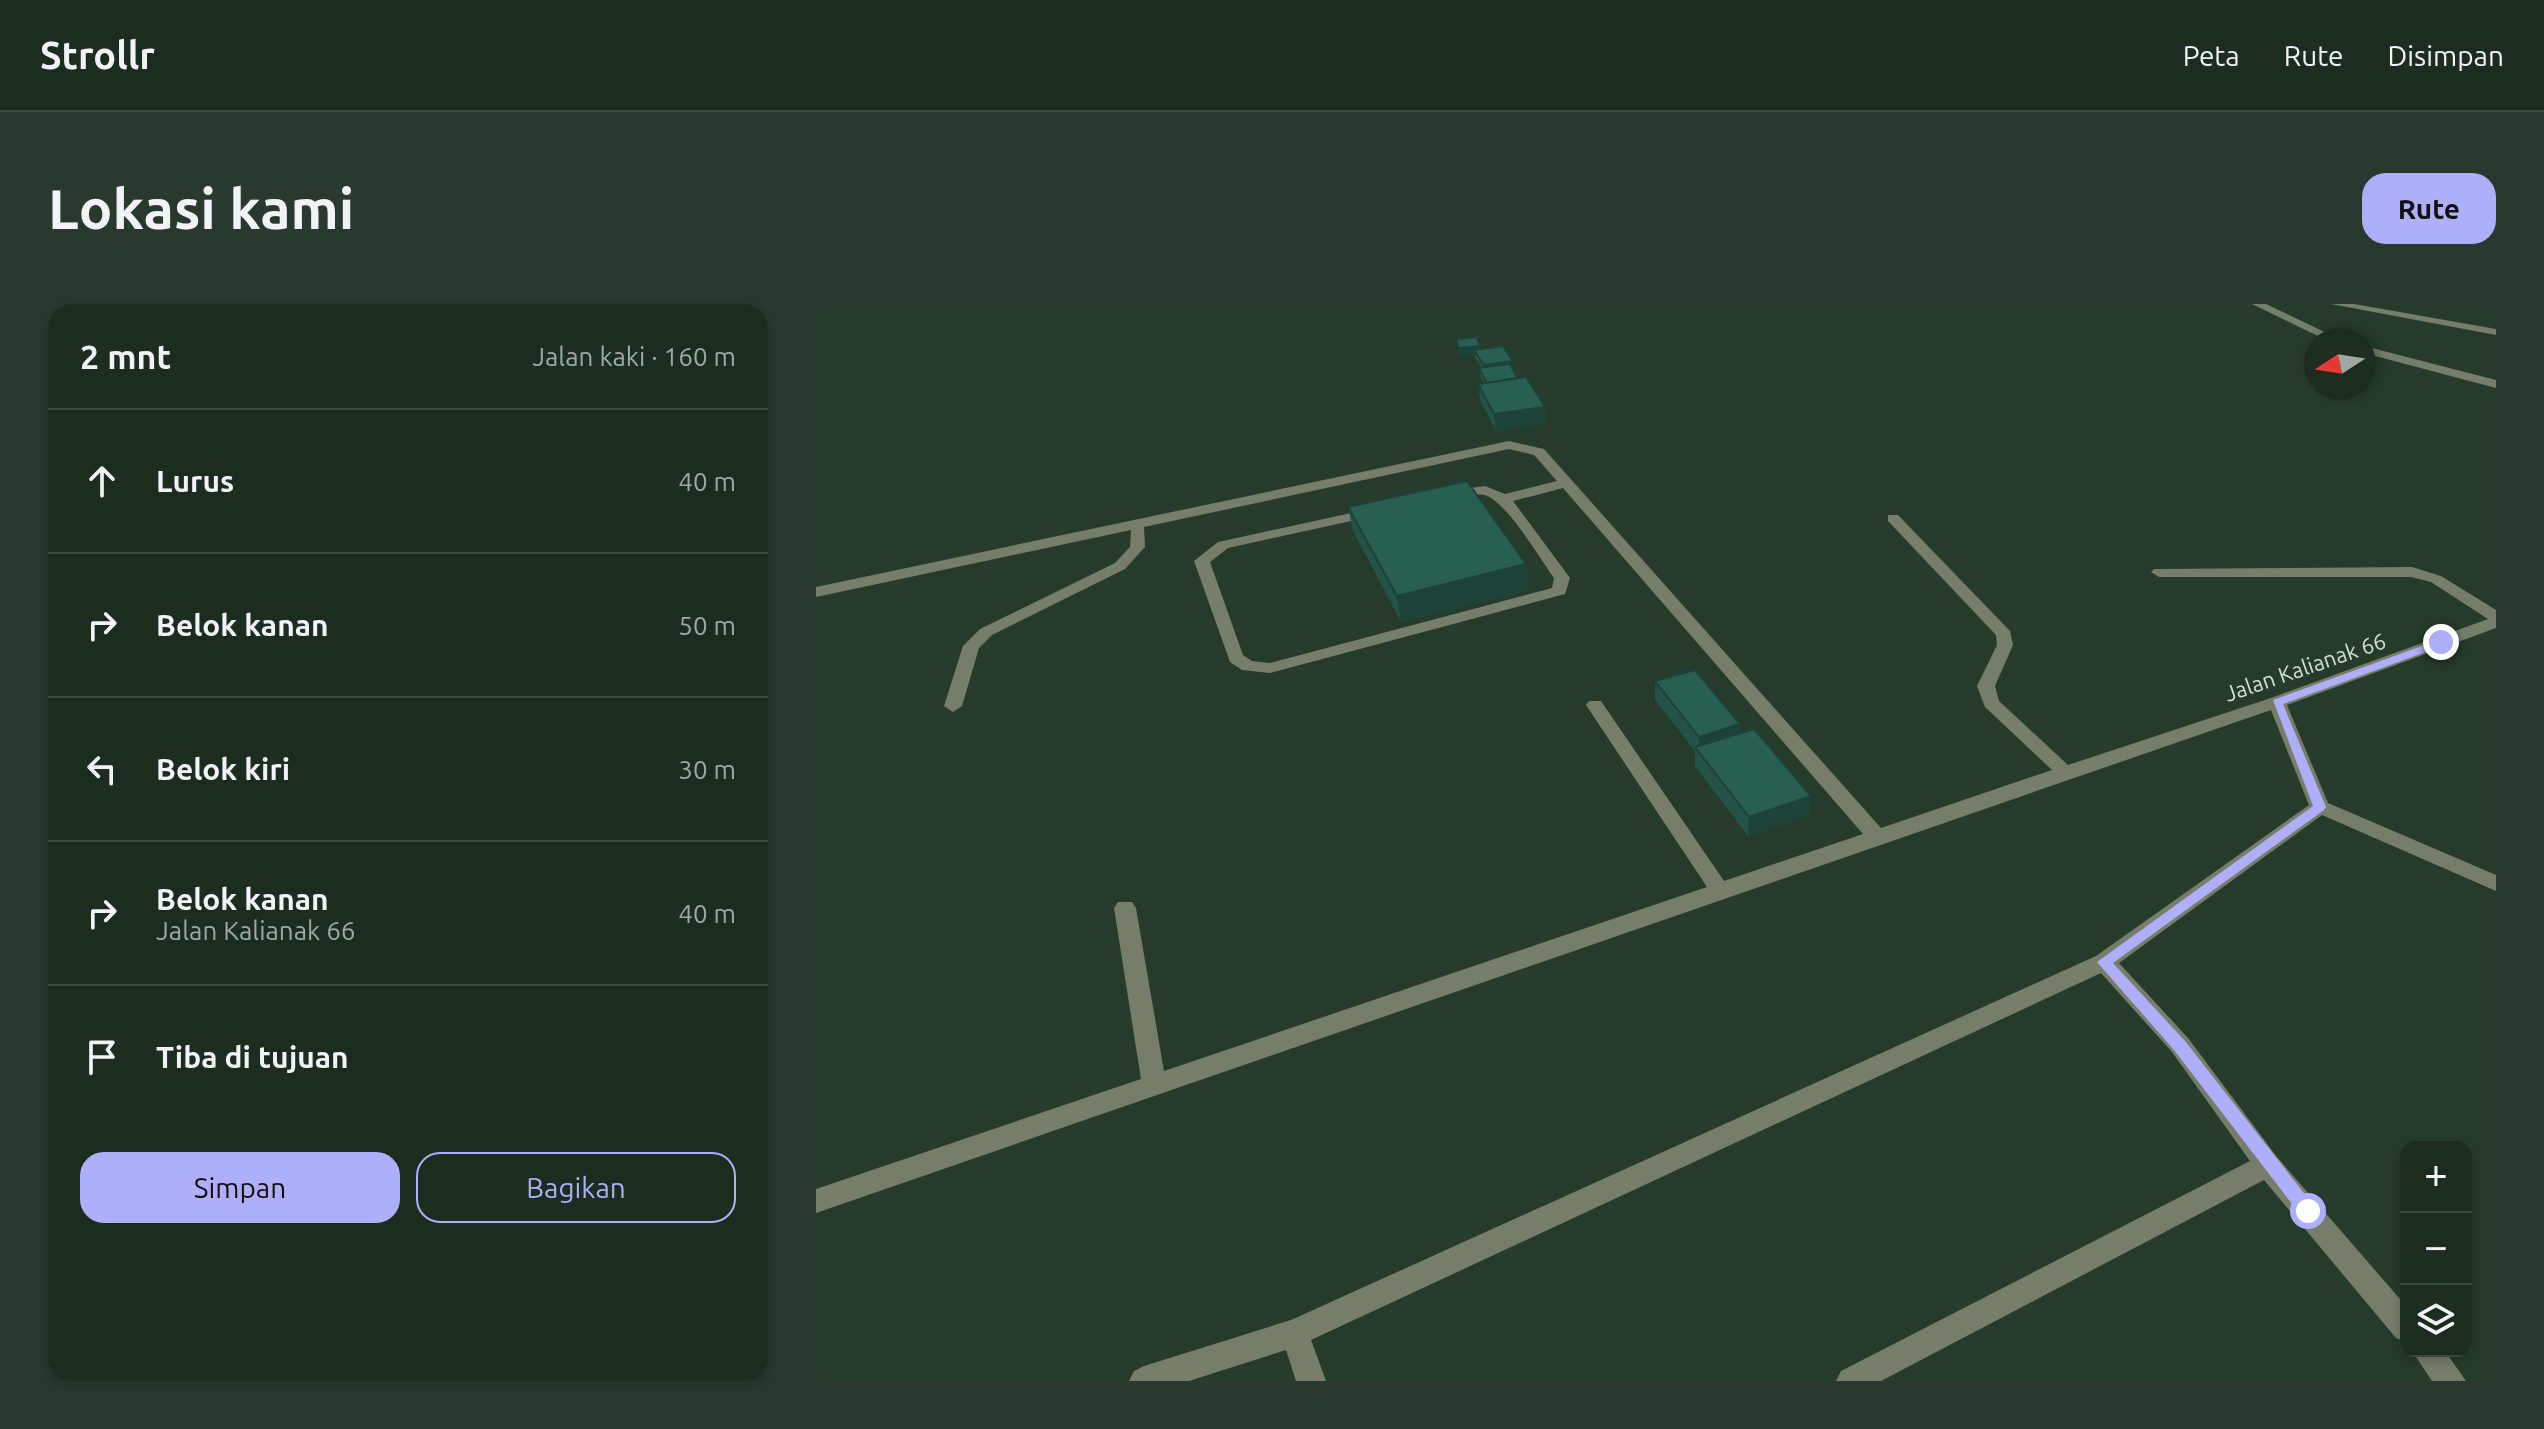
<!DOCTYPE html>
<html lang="id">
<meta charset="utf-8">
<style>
:root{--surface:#1c2d20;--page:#29392d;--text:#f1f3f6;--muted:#a0a8a5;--line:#3a493e;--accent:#afaefa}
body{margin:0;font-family:Ubuntu,sans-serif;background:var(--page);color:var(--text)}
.controls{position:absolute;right:24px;bottom:24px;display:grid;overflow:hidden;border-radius:16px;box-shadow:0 4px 12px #0003}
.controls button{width:72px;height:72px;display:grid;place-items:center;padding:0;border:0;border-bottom:2px solid var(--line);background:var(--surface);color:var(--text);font:40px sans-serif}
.compass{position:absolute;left:1488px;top:24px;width:72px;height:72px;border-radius:50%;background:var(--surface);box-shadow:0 4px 12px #0003;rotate:258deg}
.stop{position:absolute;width:24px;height:24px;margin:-18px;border:6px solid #afaefa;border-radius:50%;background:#fff}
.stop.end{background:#afaefa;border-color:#fff;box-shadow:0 2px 8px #0008}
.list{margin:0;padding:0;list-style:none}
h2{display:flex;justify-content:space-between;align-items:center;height:104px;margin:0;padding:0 32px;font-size:34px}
h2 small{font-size:26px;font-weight:400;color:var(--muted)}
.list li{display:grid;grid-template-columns:52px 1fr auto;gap:24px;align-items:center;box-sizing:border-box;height:144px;padding:0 32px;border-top:2px solid var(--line)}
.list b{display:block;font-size:30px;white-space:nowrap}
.list p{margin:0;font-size:26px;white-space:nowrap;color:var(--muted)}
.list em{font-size:26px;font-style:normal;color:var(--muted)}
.actions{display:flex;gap:16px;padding:24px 32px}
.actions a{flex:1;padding:18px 0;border:2px solid var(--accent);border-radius:24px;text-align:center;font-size:28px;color:var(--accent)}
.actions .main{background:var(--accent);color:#111}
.icon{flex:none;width:44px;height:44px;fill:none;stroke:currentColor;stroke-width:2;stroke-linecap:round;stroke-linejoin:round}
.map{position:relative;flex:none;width:1680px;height:1077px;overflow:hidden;border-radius:24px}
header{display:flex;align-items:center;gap:48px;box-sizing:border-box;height:112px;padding:0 40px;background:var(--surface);border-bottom:2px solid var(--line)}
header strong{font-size:38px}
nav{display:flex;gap:44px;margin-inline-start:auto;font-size:28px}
.intro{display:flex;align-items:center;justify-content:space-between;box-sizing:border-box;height:192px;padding:0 48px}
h1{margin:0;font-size:56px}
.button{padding:20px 36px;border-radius:24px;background:var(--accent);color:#111;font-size:28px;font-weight:700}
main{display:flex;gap:48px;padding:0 48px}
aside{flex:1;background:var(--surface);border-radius:24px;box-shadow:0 4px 12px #0003}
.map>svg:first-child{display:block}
</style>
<header>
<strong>Strollr</strong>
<nav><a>Peta</a><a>Rute</a><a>Disimpan</a></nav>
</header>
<div class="intro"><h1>Lokasi kami</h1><a class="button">Rute</a></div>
<main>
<aside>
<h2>2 mnt<small>Jalan kaki · 160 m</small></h2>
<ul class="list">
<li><svg class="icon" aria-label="ahead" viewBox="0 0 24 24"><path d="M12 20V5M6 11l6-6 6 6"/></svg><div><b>Lurus</b></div><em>40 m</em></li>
<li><svg class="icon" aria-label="right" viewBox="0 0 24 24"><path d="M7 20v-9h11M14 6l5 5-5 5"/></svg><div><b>Belok kanan</b></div><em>50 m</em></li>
<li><svg class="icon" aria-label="left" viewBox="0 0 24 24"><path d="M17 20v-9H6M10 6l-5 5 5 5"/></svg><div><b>Belok kiri</b></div><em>30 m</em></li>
<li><svg class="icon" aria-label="right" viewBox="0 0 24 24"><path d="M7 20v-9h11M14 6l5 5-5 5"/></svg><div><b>Belok kanan</b><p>Jalan Kalianak 66</p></div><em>40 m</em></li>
<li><svg class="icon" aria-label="arrive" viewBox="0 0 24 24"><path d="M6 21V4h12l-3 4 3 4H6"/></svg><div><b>Tiba di tujuan</b></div></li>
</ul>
<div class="actions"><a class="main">Simpan</a><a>Bagikan</a></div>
</aside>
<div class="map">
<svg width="1680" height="1077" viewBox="0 0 1680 1077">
<rect width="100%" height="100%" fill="#253c2a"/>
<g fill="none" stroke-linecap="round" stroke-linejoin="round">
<!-- minor -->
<path fill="#767d6b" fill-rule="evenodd" d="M1436,0H1450L1525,36H1510Z
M1515,0H1538L1680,25V31Z
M1548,42L1680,76V84L1548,49Z
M693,137L728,145L1065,524L1236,466L1169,403L1161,382L1181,341L1180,331L1072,217V211H1082L1194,327L1197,341L1179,382L1183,397L1252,461L1455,394L1672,315L1615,278L1595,273H1343L1335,268L1338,265L1596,263L1625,272L1680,306V324L1471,401L1512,499L1680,571V587L1506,511L1303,659L1372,734L1461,853L1590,1002V1038L1580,1034L1448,876L1065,1077H1020L1025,1067L1434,857L1356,748L1285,669L495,1036L510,1077H480L470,1046L373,1077H313L318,1067L328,1062L475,1016L1280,652L1493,501L1455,406L0,909V885L325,775L298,604L302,598H316L320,604L348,767L891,583L770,401L773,397H785L908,577L1047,530L747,184L697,197L754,274L749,290L454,369L426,366L414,358L378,257L402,238L558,204L565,208L558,212L412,244L394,258L427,351L436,357L454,359L736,284L738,274C724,255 690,196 668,191C654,188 637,200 625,191L632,187L669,182L689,190L741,177L718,151L693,145L328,223L329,243L309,265L176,331L163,344L146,402L137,408L128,402L147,342L164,325L299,259L314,243L315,226L0,293V283Z
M1596,1047H1629L1650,1077H1616Z"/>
</g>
<!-- wall -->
<path fill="#235247" d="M640,35L664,45L698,65H697L701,74L729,103L730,119L680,127L664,96L662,80L668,79L664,72L663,64L665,63L659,54V50L644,52Z
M532,203L710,260L713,286L585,318L537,227Z
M839,377L924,430L995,492L993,511L932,532L879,462V447L839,396Z"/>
<!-- shaded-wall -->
<path fill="#1d423a" d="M664,42L665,50L658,46L659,50L644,52L643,44Z
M697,57L698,65L668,69V61Z
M729,103L730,119L680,127L678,110Z
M710,260L713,286L585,318L581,292Z
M924,420L923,438L883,448V433Z
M995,492L993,511L932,532L933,513Z"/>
<!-- building -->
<path fill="#295f53" stroke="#1d423a" stroke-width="2" d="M661,33L664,42L643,44L640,35Z
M687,42L697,57L668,61L658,46Z
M694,60L701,74L671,79L663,64Z
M710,73L729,103L678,110L662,80Z
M651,177L710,260L581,292L532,203Z
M879,366L924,420L883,433L839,377Z
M938,425L995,492L933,513L879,443Z"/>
<!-- route -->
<path fill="#afaefa" d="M1625,335L1629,341L1467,400L1510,503L1508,506L1297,659L1369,737L1498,902L1500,907L1492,915L1486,913L1358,746L1281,658L1497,502L1457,396Z"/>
<g text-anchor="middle" stroke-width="6" stroke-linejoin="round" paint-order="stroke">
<!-- street labels -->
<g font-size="22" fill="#d2e0d4" stroke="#253c2a">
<text transform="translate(1489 363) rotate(-19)" y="8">Jalan Kalianak 66</text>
</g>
</g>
</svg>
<div class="controls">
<button>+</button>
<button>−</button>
<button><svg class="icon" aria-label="layers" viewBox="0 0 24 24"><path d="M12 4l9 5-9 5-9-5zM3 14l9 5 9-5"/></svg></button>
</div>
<svg class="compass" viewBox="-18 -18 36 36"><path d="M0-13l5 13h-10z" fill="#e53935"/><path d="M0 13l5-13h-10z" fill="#a0a8a5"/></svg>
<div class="stop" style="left:1492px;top:907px"></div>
<div class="stop end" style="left:1625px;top:338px"></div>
</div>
</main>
